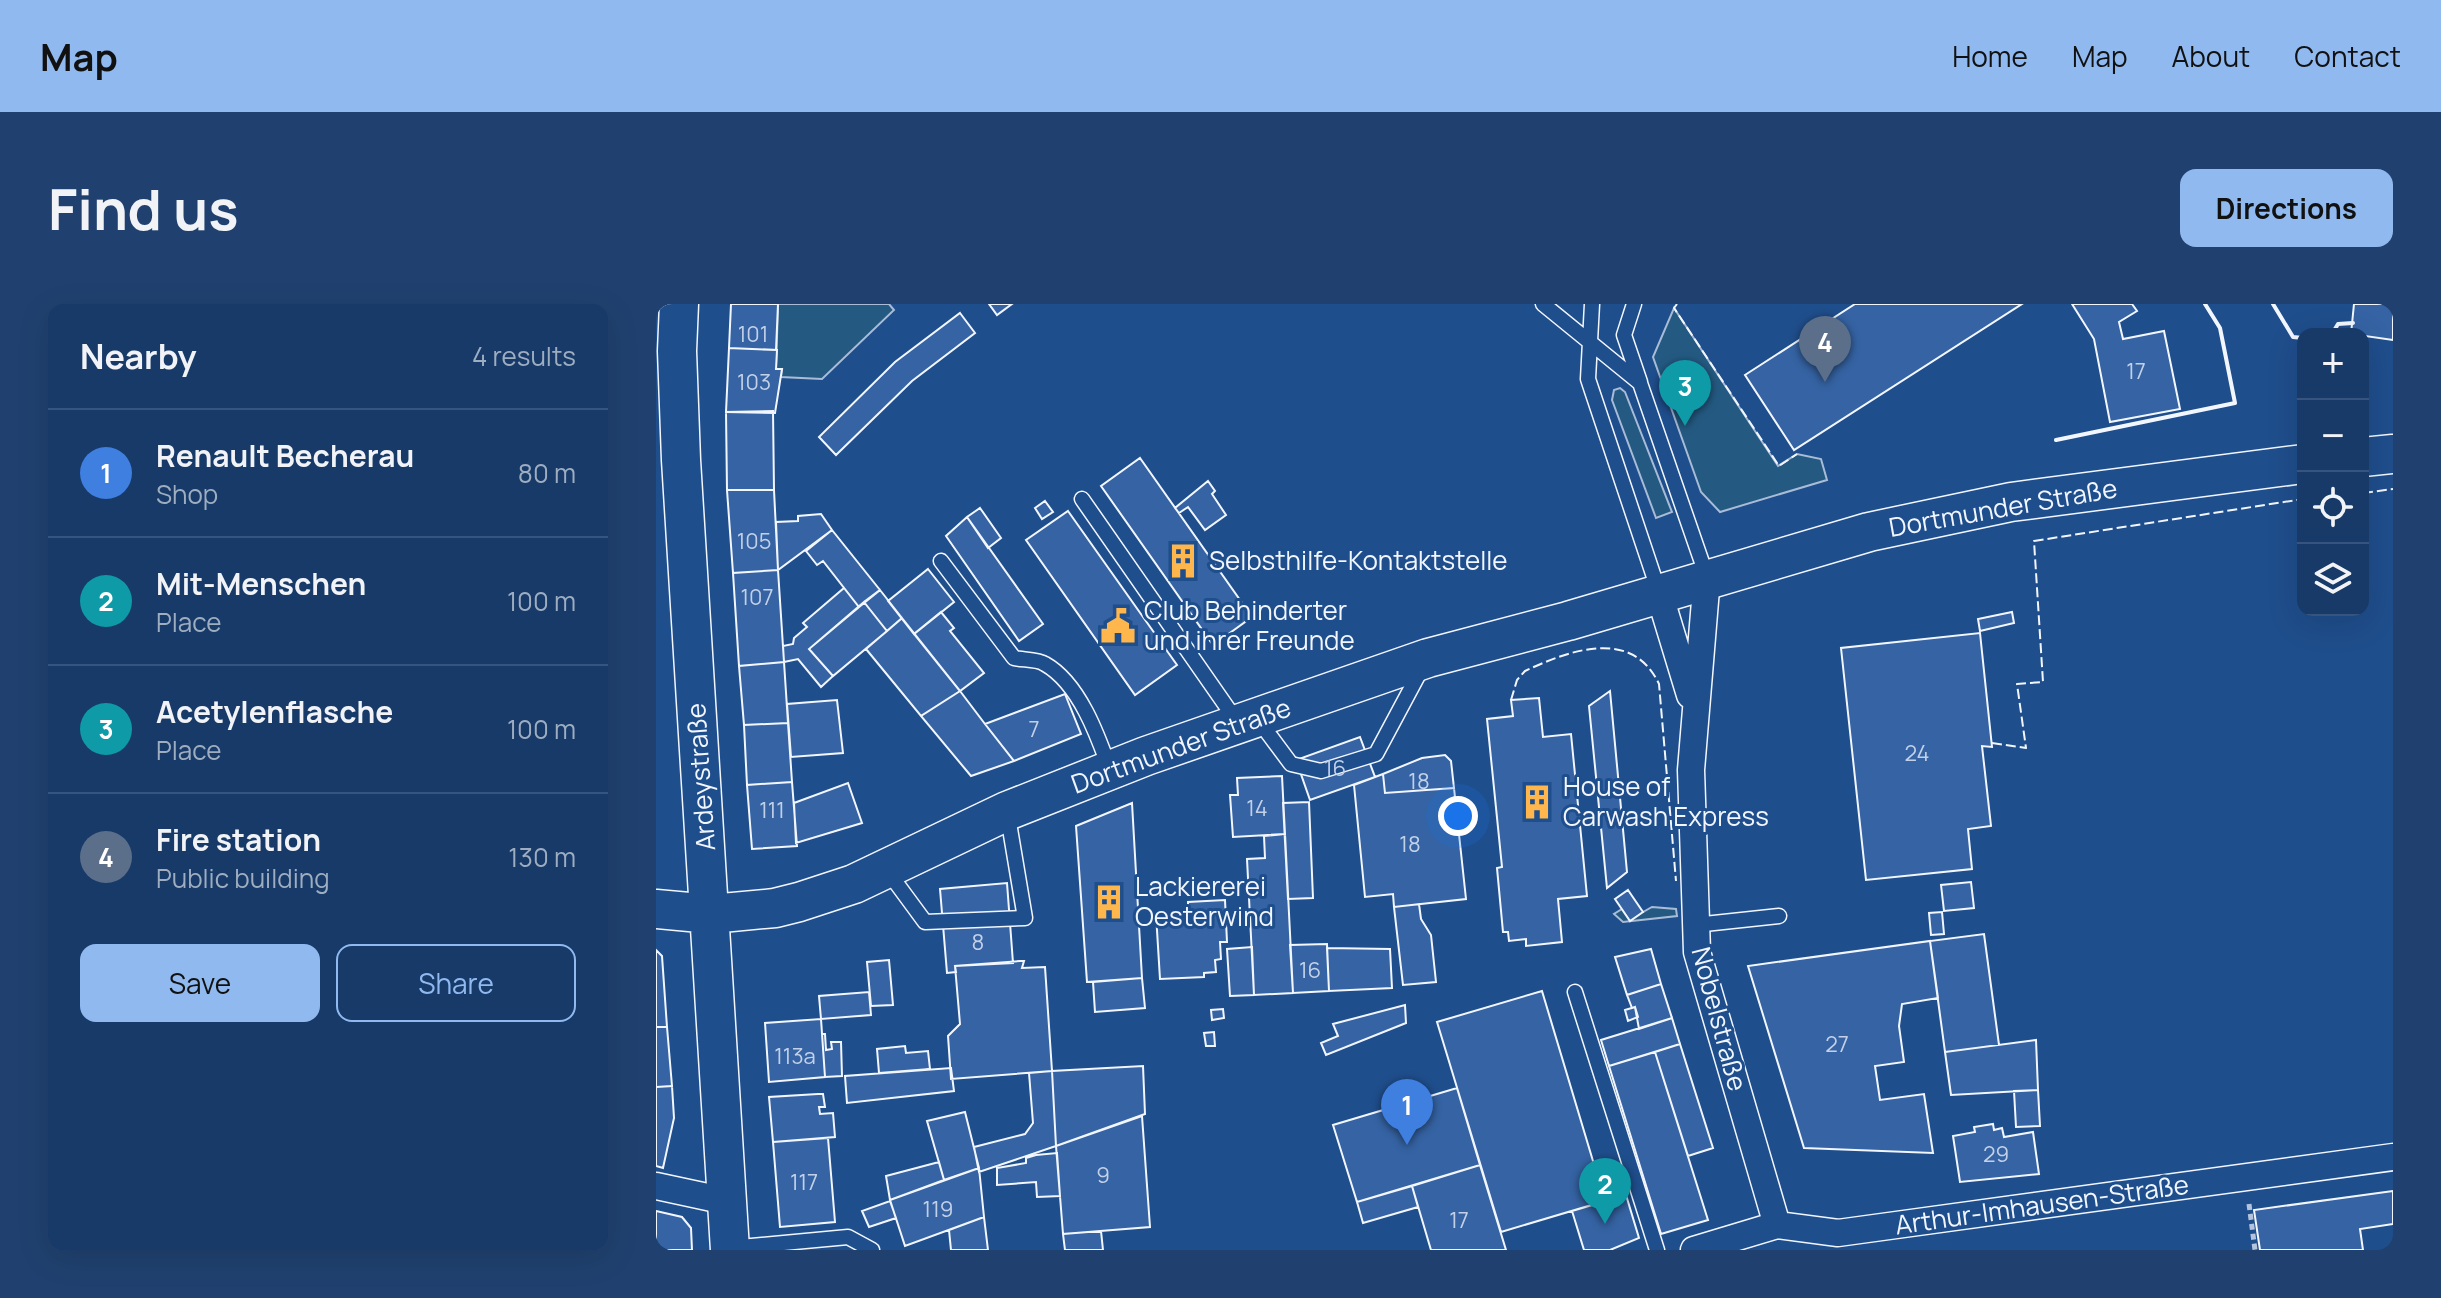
<!DOCTYPE html>
<meta charset="utf-8">
<style>
:root{--surface:#173a69;--page:#20416f;--text:#f1f3f6;--muted:#9eadc0;--line:#36547d;--accent:#90b9f0}
body{margin:0;font-family:Manrope,sans-serif;background:var(--page);color:var(--text)}
.controls{position:absolute;right:24px;top:24px;display:grid;overflow:hidden;border-radius:16px;box-shadow:0 8px 32px #0002}
.controls button{width:72px;height:72px;display:grid;place-items:center;padding:0;border:0;border-bottom:2px solid var(--line);background:var(--surface);color:var(--text);font:40px sans-serif}
.you{position:absolute;left:802px;top:512px;width:28px;height:28px;margin:-20px;border:6px solid #fff;border-radius:50%;background:#1a73e8;box-shadow:0 0 0 12px #1a73e833}
.badge{display:grid;place-items:center;width:52px;height:52px;border-radius:50%;background:var(--accent);color:#fff;font-size:26px;font-weight:700}
.pin{position:absolute;translate:-50% -66px;filter:drop-shadow(0 2px 4px #0008)}
.pin::after{content:'';position:absolute;top:42px;width:28px;height:24px;background:inherit;clip-path:polygon(0 0,100% 0,50% 100%)}
.list{margin:0;padding:0;list-style:none}
h2{display:flex;justify-content:space-between;align-items:center;height:104px;margin:0;padding:0 32px;font-size:34px}
h2 small{font-size:26px;font-weight:400;color:var(--muted)}
.list li{display:grid;grid-template-columns:52px 1fr auto;gap:24px;align-items:center;box-sizing:border-box;height:128px;padding:0 32px;border-top:2px solid var(--line)}
.list b{display:block;font-size:30px;white-space:nowrap}
.list p{margin:0;font-size:26px;white-space:nowrap;color:var(--muted)}
.list em{font-size:26px;font-style:normal;color:var(--muted)}
.actions{display:flex;gap:16px;padding:24px 32px}
.actions a{flex:1;padding:18px 0;border:2px solid var(--accent);border-radius:16px;text-align:center;font-size:28px;color:var(--accent)}
.actions .main{background:var(--accent);color:#111}
.icon{flex:none;width:44px;height:44px;fill:none;stroke:currentColor;stroke-width:2;stroke-linecap:round;stroke-linejoin:round}
.map{position:relative;flex:none;width:1737px;height:946px;overflow:hidden;border-radius:16px}
header{display:flex;align-items:center;gap:48px;box-sizing:border-box;height:112px;padding:0 40px;background:var(--accent);color:#111}
header strong{font-size:38px}
nav{display:flex;gap:44px;margin-inline-start:auto;font-size:28px}
.intro{display:flex;align-items:center;justify-content:space-between;box-sizing:border-box;height:192px;padding:0 48px}
h1{margin:0;font-size:56px}
.button{padding:20px 36px;border-radius:16px;background:var(--accent);color:#111;font-size:28px;font-weight:700}
main{display:flex;gap:48px;padding:0 48px}
aside{flex:1;background:var(--surface);border-radius:16px;box-shadow:0 8px 32px #0002}
.map>svg:first-child{display:block}
</style>
<header>
<strong>Map</strong>
<nav><a>Home</a><a>Map</a><a>About</a><a>Contact</a></nav>
</header>
<div class="intro"><h1>Find us</h1><a class="button">Directions</a></div>
<main>
<aside>
<h2>Nearby<small>4 results</small></h2>
<ul class="list">
<li><span class="badge" style="background:#3f7fe0">1</span><div><b>Renault Becherau</b><p>Shop</p></div><em>80 m</em></li>
<li><span class="badge" style="background:#0f9aa8">2</span><div><b>Mit-Menschen</b><p>Place</p></div><em>100 m</em></li>
<li><span class="badge" style="background:#0f9aa8">3</span><div><b>Acetylenflasche</b><p>Place</p></div><em>100 m</em></li>
<li><span class="badge" style="background:#5c6f8a">4</span><div><b>Fire station</b><p>Public building</p></div><em>130 m</em></li>
</ul>
<div class="actions"><a class="main">Save</a><a>Share</a></div>
</aside>
<div class="map">
<svg width="1737" height="946" viewBox="0 0 1737 946">
<rect width="100%" height="100%" fill="#1f4e8c"/>
<!-- green -->
<path fill="#245a82" stroke="#a8bbd7" stroke-width="2" d="M122,0H233L238,6L166,75L125,73L126,65H120Z
M1018,4L1122,162L1141,150L1165,155L1171,176L1064,208L1045,188L997,53Z
M964,84L969,88L1016,208L1000,214L956,96L958,86Z
M996,603L1020,605L1021,612L967,618L958,610L966,605L987,608Z"/>
<!-- building -->
<path fill="#3563a3" stroke="#f2f6ff" stroke-width="2" d="M75,0H122L120,46L73,44Z
M333,0H356L341,11Z
M1199,0H1366L1138,146L1089,71Z
M1416,0H1476L1481,7L1463,18L1467,35L1508,27L1524,105L1454,118L1438,35Z
M1698,0H1737V36L1695,30Z
M304,9L319,29L256,77L180,151L163,133L239,58Z
M73,44L121,46L120,65H126L119,109L70,108Z
M117,107L118,186H71L70,108Z
M484,154L596,313L557,341L445,182Z
M552,177L559,187L556,190L570,211L549,226L532,203L523,209L519,204Z
M71,186H118L122,266L77,269Z
M389,197L397,208L386,215L379,204Z
M324,204L345,234L332,244L311,213Z
M412,207L521,361L479,391L370,236Z
M165,210L176,226L122,266L120,218L142,217V212Z
M311,213L387,320L363,337L290,232Z
M176,226L224,286L203,303L167,257L161,261L150,247Z
M272,265L298,298L258,330L232,297Z
M122,266L128,358L83,362L77,269Z
M188,284L203,303L153,345L177,372L165,383L142,355L128,358L127,342L137,340L138,334L151,323L147,319Z
M224,286L246,314L231,327L208,298Z
M208,298L231,327L177,372L153,345Z
M285,308L298,324L294,327L328,369L304,387L258,330Z
M1356,308L1358,319L1324,327L1322,315Z
M246,314L304,387L265,412L210,345Z
M1324,329L1336,443L1326,442L1335,522L1312,525L1316,565L1210,576L1185,344Z
M128,358L132,419L88,421L83,362Z
M304,387L329,420L358,457L315,472L265,412Z
M954,387L971,568L951,584L933,402Z
M409,390L425,430L358,457L329,420Z
M883,394L887,433L915,430L931,592L902,595L906,638L870,642V635L853,637L852,628H847L841,564L846,563L831,415L857,412L855,396Z
M181,396L187,449L135,453L131,400Z
M132,419L136,478L91,481L88,421Z
M704,433L719,473L654,496L640,456Z
M789,451L795,457L798,484L729,489L727,470L766,454Z
M727,470L729,489L798,484L810,595L738,603L737,590L709,593L698,481Z
M626,472L629,530L577,533L574,491H582L581,474Z
M136,478L141,542L96,545L91,481Z
M192,479L206,519L140,539L138,499Z
M653,498L657,594L632,595L627,499Z
M476,499L486,674L431,678L420,522Z
M629,530L637,689L598,691L591,555L609,554L608,532Z
M1315,578L1318,604L1288,607L1285,581Z
M351,579L357,659L299,662L300,668L291,669L284,585Z
M972,586L987,608L974,617L959,595Z
M569,596L571,638H564L565,655L559,656L560,668L548,669V673L504,675L500,610L532,609V598Z
M763,600L765,615L775,631L780,678L747,681L738,603Z
M1286,608L1288,630L1275,631L1273,609Z
M1328,630L1343,741L1289,748L1274,637Z
M1274,637L1282,694L1246,700L1243,722L1248,758L1219,762L1224,796L1268,790L1277,849L1148,844L1092,662Z
M671,640L673,687L637,689L634,641Z
M596,643L598,691L574,692L571,645Z
M671,644L734,645L736,684L673,687Z
M995,645L1005,680L971,691L959,653Z
M0,646L6,652L11,723H0Z
M233,656L237,701L215,702L211,658Z
M364,657H368L366,664L389,663L396,767L295,775L292,732L304,720L299,662Z
M486,674L489,704L439,708L437,678Z
M1005,680L1016,714L983,725L979,703L976,704L971,691Z
M886,687L949,897L845,928L781,718Z
M213,688L215,711L165,715L163,692Z
M749,701L750,719L670,751L665,739L682,732L677,720Z
M979,703L982,713L972,717L969,706Z
M567,705L568,714L556,716L555,706Z
M1016,714L1024,740L953,762L945,736Z
M165,715L169,773L113,778L109,719Z
M0,723H11L16,782L0,783Z
M558,728L559,742H550L548,729Z
M166,730H169L170,746L176,745L175,738H185L186,772L169,773Z
M1380,736L1382,786L1295,791L1289,748Z
M1024,740L1057,844L1032,852L999,748Z
M249,742L250,749L272,747L274,765L223,769L221,745Z
M999,748L1052,916L1005,930L953,762Z
M487,762L489,810L400,842L396,767Z
M295,764L298,787L191,799L189,772Z
M396,767L400,842L323,868L318,843L369,830L377,819L373,769Z
M16,782L18,814L7,864L0,862V783Z
M801,784L824,861L701,898L677,821Z
M1382,786L1384,822L1360,823L1358,787Z
M162,790H167L169,803H163L164,810L177,809L179,833L117,838L113,793Z
M309,808L323,864L288,876L271,817Z
M486,812L494,923L407,930L400,842Z
M1337,820L1338,826L1346,824L1348,833L1377,828L1383,870L1304,878L1297,832L1319,828L1318,823Z
M172,834L179,918L124,923L117,838Z
M401,849L404,892L381,893L380,878L341,881V864L370,859V854L380,851Z
M283,858L288,876L234,896L230,872Z
M824,861L850,946H775L756,882Z
M323,864L328,913L249,942L234,896Z
M756,882L762,903L707,919L701,898Z
M1737,887V920L1704,925L1707,946H1604L1598,906Z
M970,891L983,934L954,946H928L916,907Z
M234,897L240,914L213,923L206,907Z
M0,907L26,913L35,924L36,946H0Z
M328,913L332,946H295L293,926Z
M445,927L447,946H409L407,930Z"/>
<g fill="none" stroke-linecap="round" stroke-linejoin="round">
<!-- lane casing -->
<g stroke="#f2f6ff" stroke-width="17">
<path id="lane" d="M887,0L984,79L1051,273
M936,0L932,75L1003,288
M978,0L968,31L984,78
M426,195L582,419
M285,257L358,354C367,356 382,355 389,360C423,379 442,432 454,466
M603,417L635,460L665,467L720,450L766,364
M230,565L269,618L369,614L351,507
M1039,621L1123,612
M919,688L1001,946
M74,944L192,933L216,946"/>
</g>
<!-- street casing -->
<g stroke="#f2f6ff" stroke-width="29">
<path id="street" d="M1051,273L1035,466L1041,648L1121,921
M1003,289L1034,391
M0,882L70,897
M1038,946L1121,921L1182,929L1737,853"/>
</g>
<!-- secondary casing -->
<g stroke="#f2f6ff" stroke-width="41">
<path id="secondary" d="M23,0L21,47L25,156L74,946
M1707,153L1737,150
M0,605L55,610L119,604L143,598L198,580L351,507L490,452L772,354L912,317L1213,228L1355,198L1647,160"/>
</g>
<!-- path -->
<path stroke="#b3c4dc" stroke-width="5" stroke-dasharray="6 4" stroke-linecap="butt" d="M1593,900L1599,946"/>
<!-- lane -->
<use href="#lane" stroke="#1f4e8c" stroke-width="14"/>
<!-- street -->
<use href="#street" stroke="#1f4e8c" stroke-width="26"/>
<!-- secondary -->
<use href="#secondary" stroke="#1f4e8c" stroke-width="38"/>
<!-- fence -->
<path stroke="#f2f6ff" stroke-width="2" stroke-dasharray="10 4" stroke-linecap="butt" d="M1021,0L1018,4L1123,162L1141,150
M1707,189L1737,185
M855,396L861,376L869,367C914,346 976,323 1003,380L1020,577
M1336,439L1370,444L1361,380L1387,378L1378,237L1647,195"/>
<!-- wall -->
<path stroke="#f2f6ff" stroke-width="4" d="M1617,0L1637,33L1647,34
M1676,30L1682,20L1697,19
M1400,136L1579,99L1564,24L1549,0"/>
</g>
<!-- icons -->
<defs>
<g id="building-bare" transform="scale(2.76)"><path d="M-4-6H4V6H1V3H-1V6H-4ZM-2.5-4.3h1.7v1.8h-1.7ZM.8-4.3h1.7v1.8H.8ZM-2.5-1h1.7V.8h-1.7ZM.8-1h1.7V.8H.8Z" fill="#ffb74d" stroke="#1f4e8c" stroke-width="2.5" paint-order="stroke"/></g>
<g id="civic-bare" transform="scale(2.76)"><path d="M-.6-6.5H3V-4.5H.6V-3L4-1V1h2V6H-6V1h2V-1L-.6-3ZM-1.2 2.5V6h2.4V2.5Z" fill="#ffb74d" stroke="#1f4e8c" stroke-width="2.5" paint-order="stroke"/></g>
</defs>
<g fill-rule="evenodd">
<use href="#building-bare" x="527" y="257"/>
<use href="#civic-bare" x="462" y="322"/>
<use href="#building-bare" x="881" y="498"/>
<use href="#building-bare" x="453" y="598"/>
</g>
<g text-anchor="middle" stroke-width="6" stroke-linejoin="round" paint-order="stroke">
<!-- number labels -->
<g font-size="22" fill="#c3d1e8">
<text x="97" y="38">101</text>
<text x="1480" y="75">17</text>
<text x="98" y="86">103</text>
<text x="98" y="245">105</text>
<text x="101" y="301">107</text>
<text x="378" y="433">7</text>
<text x="1261" y="457">24</text>
<text x="679" y="472">16</text>
<text x="763" y="485">18</text>
<text x="601" y="512">14</text>
<text x="116" y="514">111</text>
<text x="754" y="548">18</text>
<text x="322" y="646">8</text>
<text x="654" y="674">16</text>
<text x="1181" y="748">27</text>
<text x="139" y="760">113a</text>
<text x="1340" y="858">29</text>
<text x="447" y="879">9</text>
<text x="148" y="886">117</text>
<text x="282" y="913">119</text>
<text x="803" y="924">17</text>
</g>
<!-- street labels -->
<g font-size="26" fill="#f2f6ff" stroke="#1f4e8c">
<text transform="translate(1347 204) rotate(-10)" y="9">Dortmunder Straße</text>
<text transform="translate(525 442) rotate(-20)" y="9">Dortmunder Straße</text>
<text transform="translate(45 473) rotate(-94)" y="9">Ardeystraße</text>
<text transform="translate(1063 715) rotate(75)" y="9">Nobelstraße</text>
<text transform="translate(1386 901) rotate(-8)" y="9">Arthur-Imhausen-Straße</text>
</g>
<!-- poi labels -->
<g font-size="26" fill="#f2f6ff" stroke="#1f4e8c" text-anchor="start">
<text x="553" y="266">Selbsthilfe-Kontaktstelle</text>
<text x="488" y="316">Club Behinderter<tspan x="488" dy="30">und ihrer Freunde</tspan></text>
<text x="907" y="492">House of<tspan x="907" dy="30">Carwash Express</tspan></text>
<text x="479" y="592">Lackiererei<tspan x="479" dy="30">Oesterwind</tspan></text>
</g>
</g>
</svg>
<div class="controls">
<button>+</button>
<button>−</button>
<button><svg class="icon" aria-label="locate" viewBox="0 0 24 24"><circle cx="12" cy="12" r="6"/><path d="M12 2v4M12 18v4M2 12h4M18 12h4"/></svg></button>
<button><svg class="icon" aria-label="layers" viewBox="0 0 24 24"><path d="M12 4l9 5-9 5-9-5zM3 14l9 5 9-5"/></svg></button>
</div>
<div class="you"></div>
<div class="pin badge" style="left:751px;top:841px;background:#3f7fe0">1</div>
<div class="pin badge" style="left:949px;top:920px;background:#0f9aa8">2</div>
<div class="pin badge" style="left:1029px;top:122px;background:#0f9aa8">3</div>
<div class="pin badge" style="left:1169px;top:78px;background:#5c6f8a">4</div>
</div>
</main>
